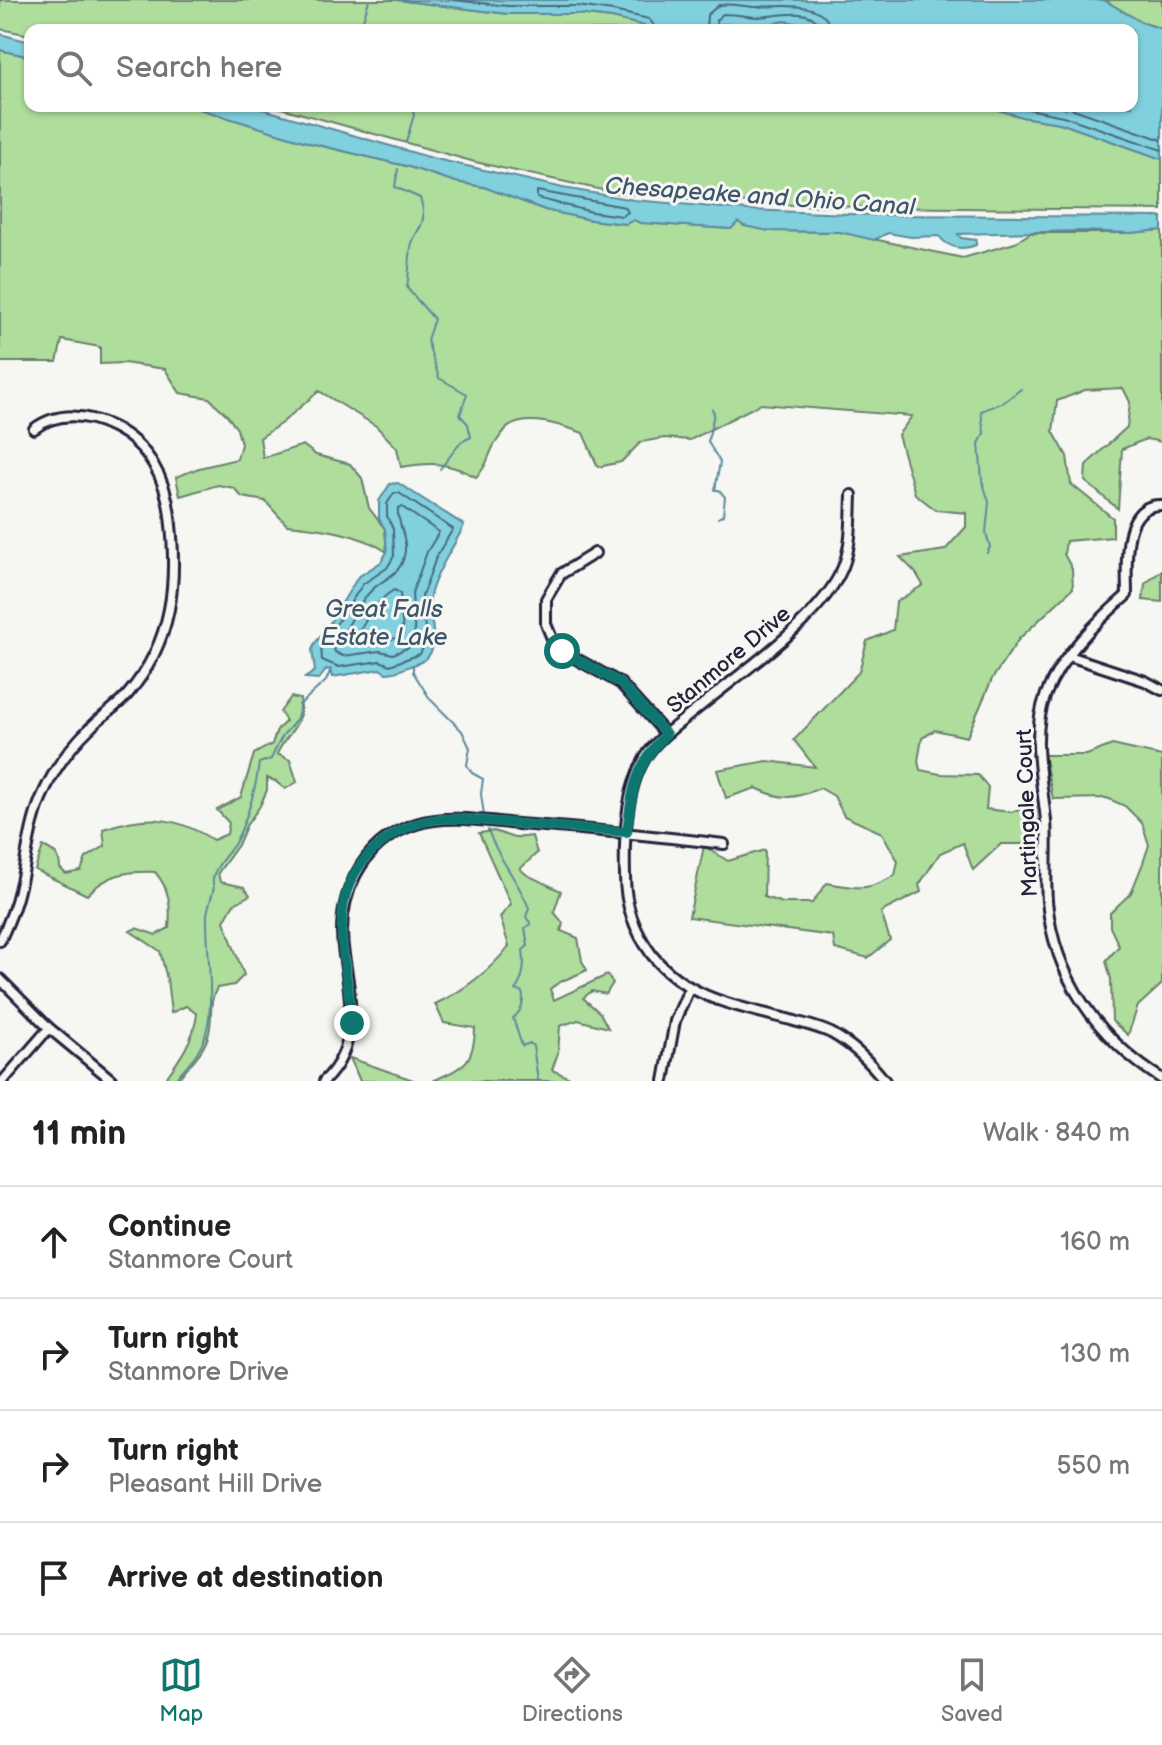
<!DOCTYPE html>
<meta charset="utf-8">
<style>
:root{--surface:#fff;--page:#f6f6f6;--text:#222;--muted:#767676;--line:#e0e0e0;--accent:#0f766e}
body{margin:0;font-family:"Balsamiq Sans",sans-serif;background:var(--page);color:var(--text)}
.stop{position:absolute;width:24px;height:24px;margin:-18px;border:6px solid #0f766e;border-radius:50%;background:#fff}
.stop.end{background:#0f766e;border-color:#fff;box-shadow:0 2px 8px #0008}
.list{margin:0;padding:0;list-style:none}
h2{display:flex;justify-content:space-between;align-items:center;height:104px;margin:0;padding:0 32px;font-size:34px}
h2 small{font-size:26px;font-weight:400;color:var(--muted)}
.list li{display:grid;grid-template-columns:52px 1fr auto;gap:24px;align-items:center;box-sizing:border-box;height:112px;padding:0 32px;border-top:2px solid var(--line)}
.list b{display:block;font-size:30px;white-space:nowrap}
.list p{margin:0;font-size:26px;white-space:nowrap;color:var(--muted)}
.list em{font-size:26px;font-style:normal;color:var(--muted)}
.icon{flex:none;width:44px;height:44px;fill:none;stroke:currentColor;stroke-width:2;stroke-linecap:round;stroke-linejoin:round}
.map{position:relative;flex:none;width:1162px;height:1081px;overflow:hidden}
.search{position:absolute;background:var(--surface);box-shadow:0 2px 6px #0004;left:24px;right:24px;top:24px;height:88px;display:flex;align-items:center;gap:20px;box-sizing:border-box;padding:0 28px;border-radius:16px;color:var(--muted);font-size:30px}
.sheet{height:552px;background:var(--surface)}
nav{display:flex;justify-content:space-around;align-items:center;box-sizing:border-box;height:112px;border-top:2px solid var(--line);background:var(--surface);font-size:22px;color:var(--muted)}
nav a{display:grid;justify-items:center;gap:4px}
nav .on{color:var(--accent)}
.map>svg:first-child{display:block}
</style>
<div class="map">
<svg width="1162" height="1081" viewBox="0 0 1162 1081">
<rect width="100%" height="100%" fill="#f6f6f2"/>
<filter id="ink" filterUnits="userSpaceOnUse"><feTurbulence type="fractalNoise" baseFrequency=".0125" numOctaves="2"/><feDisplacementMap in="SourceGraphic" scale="16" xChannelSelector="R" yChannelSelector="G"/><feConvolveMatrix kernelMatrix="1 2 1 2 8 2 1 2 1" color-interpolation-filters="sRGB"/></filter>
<g filter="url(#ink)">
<!-- green -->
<path fill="#afdd9c" stroke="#68806c" stroke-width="2" d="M0,0H397L508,14H577L612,18L661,30H30V35L0,29Z
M1104,0H1162V29L1141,22Z
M785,21L830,30H744L720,24L728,22L763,25Z
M0,50L30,57V106H190L310,143L406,166L456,182L484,187L545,210L591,220L625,224L634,219L655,224L731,229L738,221L769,231L840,232L963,258L1015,243L1030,233H1130L1162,230V442L1146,439L1122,449L1118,509L1085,481L1086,465L1127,427L1130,402L1123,388L1085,390L1057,401L1053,431L1067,456L1071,484L1113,518V537L1066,541L1064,554L1072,569L1073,588L1019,639L992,679L967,737L935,730L922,738L918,761L920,770L940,774L978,775L988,787L986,809L1011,812L1036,806L1037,844H1001L973,870L963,843L940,853L919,885L921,892L881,912L890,940L868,958L835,949L833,936L689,917L704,846L728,861L765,850L764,897L783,903H812L827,883C859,888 866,892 895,875L898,861L882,833L844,816L834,796L820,788C794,799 783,801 756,788L726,798L717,770L767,761L815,767L794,740L859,672L867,641L893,630L896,602L923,585L916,573L900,557L945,550L966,527V513L936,510L915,494L898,435L912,416L760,404L690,440L664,438L641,442L621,462L598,467L583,433C563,426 530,414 510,426C504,429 498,440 494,445C488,457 486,468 476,477C448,462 432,462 401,467L397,448L376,426L319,391L283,422L260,438L263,458L303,445L316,455L350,464L362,478L369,508L385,529L387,552C360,533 319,528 287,525L265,501L242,497L234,488L218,485L180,496L176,477L199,468L237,459L241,444L237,429L227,415L209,398L180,393L165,369L124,363L100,364V347L62,340L57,362H0Z
M274,106H985L1022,117L1060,123L1162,159V210L863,207L763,204L616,193L475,162Z
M1162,570V602L1143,600L1145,584Z
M291,697L300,699C305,725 287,732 277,754L290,760L297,782L285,789L275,781L267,778V790L260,806L246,826L238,845L218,873L220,882L244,887L250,895L233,905L224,921L244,975L234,985L217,988C208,1003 213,1017 209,1033C204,1054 188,1064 177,1081H164C179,1060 194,1040 197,1014L186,1006L171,1013L167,979L160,951L130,931L136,928L156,935L169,928C171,906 170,889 155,872C126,871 107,874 87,895L35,870L43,846C54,851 60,855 60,868L66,874L81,871L86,858L105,846L103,829C146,815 174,815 213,840L227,834L229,823L217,810L241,797L254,754L272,744L277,730L286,721L280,712Z
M1112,745L1162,756V984L1138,1006L1128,1035L1112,1021L1111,979L1106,961L1119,946L1110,927V913L1131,893L1143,863L1149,845L1142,823L1125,806L1107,798L1053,799L1044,755H1087Z
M494,831L514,838L532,836L537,853L520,869L527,875L561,891L554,912L563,923L561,931L578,938L582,961L587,970C574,977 561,979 550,989L554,1000L607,975L613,983L606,994L592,991L583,998L600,1013L608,1028L578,1020L560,1026L558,1053L552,1070L570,1078L569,1081H433C463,1067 474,1064 475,1028L444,1023L435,1004C462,992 491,970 509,946L500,917L511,904L479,833Z
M350,1058L416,1081H360Z"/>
<!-- water -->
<path fill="#81d0de" stroke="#5b8a9d" stroke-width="2" d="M397,0H1104L1141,22L1162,29V159L1060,123L1022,117L985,106H1056L1066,109L1071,106H1132V30L1008,28L1011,30H830L785,21L763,25L720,24L744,30H661L612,18L577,14H508Z
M0,34L30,42V57L0,50Z
M190,106H252L432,158L563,188L634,200L748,210L876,215L1162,217V230L1130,233L1080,231L958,234L961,238L976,240V245C962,251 948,248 939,236L911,237L888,233L874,240L840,232L769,231L744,226L738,222L731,229L640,223L634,220L626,224L591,220L545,210L484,187L456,182L406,166L310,143Z
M398,483L464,525C454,548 438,567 431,592C424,615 449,653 416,664C405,667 398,673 386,673L380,669L332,677L330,670L327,669L319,679L305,678L315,671L312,650L315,643L325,631L358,577L381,562L387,552L385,529L379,519V501L390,484Z"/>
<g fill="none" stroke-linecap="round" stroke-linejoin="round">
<!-- shore -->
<path stroke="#48687c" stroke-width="2" d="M453,0L508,6H577L613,11L649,19L653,24L654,30
M706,30L707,15L719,5C732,3 745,7 758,7C781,6 828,0 830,30
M717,30L716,20L723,14C734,14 745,16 756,17C773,18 816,3 820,30
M1013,106L1063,116L1162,150
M1065,106L1162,140
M537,191L625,207L628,212L622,216L592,212L537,198Z
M394,493H399L453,529L437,555L422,596L426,641L420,654L390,665L380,661L339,667L322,660L321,647L363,584L387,568L394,556L393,529L387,516V504Z
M402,507L439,532L427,552L412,593L415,640L412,646L393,654L380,651L343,656L335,652L334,648C348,631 355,606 371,591C383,578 400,576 404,556C409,539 396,521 398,508Z
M394,590L400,593L403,635C391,642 372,641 358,641L356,636C368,618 375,601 394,590Z"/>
<!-- stream -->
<path stroke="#5b8a9d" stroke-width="2" d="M365,30L363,20L369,0
M406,142L414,115L411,106
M398,169L395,187L420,198C430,229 414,227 411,248C409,261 409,275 407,288L434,319L427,340L439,378L467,394L460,415L468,424L471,437L461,442L440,469
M712,409L714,413L708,442L720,462L715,490H719L725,497L723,515L718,518
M987,553L990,547L986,533L989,502L982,480L979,444L984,433L981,411L1004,402L1021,389
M413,665V672L430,699L462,731L470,748L467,765L472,773L483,779L481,794L484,815
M488,830C498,859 518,880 529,908L526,917L531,924L525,928L528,946L523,950C525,963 524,980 515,990L522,992C525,1002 521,1012 513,1018L522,1046L530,1043L533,1046L538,1081
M174,1081C183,1068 197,1057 203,1042C217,1009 206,952 207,915C208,906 211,900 213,891C215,885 212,886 213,879C215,866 228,854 235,843C247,820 256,789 259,763L271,759C275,751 279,741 284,734C292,724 300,720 299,705L326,681L331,669"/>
<!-- minor casing -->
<g stroke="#22223b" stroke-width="14">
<path id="minor" d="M852,495C851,519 852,544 843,567C822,619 741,672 697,709C679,724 657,738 645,758C625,791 624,840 625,876C625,905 635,932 652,955C689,1000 738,1006 791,1020C804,1024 818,1027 831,1033C853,1045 870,1062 885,1081
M1162,505C1120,503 1127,568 1127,595C1096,622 1061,656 1046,694C1030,736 1042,778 1046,821C1048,847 1045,874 1047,901C1054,977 1098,1039 1162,1079
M595,553L561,574L546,599V624L553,641L562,651L620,683L666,734
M1069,656L1145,681L1162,690
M0,941C8,924 15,908 19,890C28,856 29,822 45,790C56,766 73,744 92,726C103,715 118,706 128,694C173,641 178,582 170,516C166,479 148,444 113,427C87,414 58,411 34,429
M0,979L49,1028L113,1081
M3,1081L49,1028
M324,1081C360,1047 351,999 344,955C335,900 359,842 416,824C448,814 485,821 518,824C587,829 656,836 724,844
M664,1081L675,1021L689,989"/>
</g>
<!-- minor -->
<use href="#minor" stroke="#f6f6f2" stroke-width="8"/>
</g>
</g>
<g fill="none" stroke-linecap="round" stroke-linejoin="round" filter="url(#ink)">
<!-- route -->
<path stroke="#0f766e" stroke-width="10" d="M352,1023C350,985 338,947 343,908C349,863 388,828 432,820C454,816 478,821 499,822C542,826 584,829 627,832C632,790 635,766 666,734L620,683L562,651"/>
</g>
<g text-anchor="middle" stroke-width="6" stroke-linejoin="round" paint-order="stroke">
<!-- street labels -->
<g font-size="22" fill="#22223b" stroke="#f6f6f2">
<text transform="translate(728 659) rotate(-40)" y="8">Stanmore Drive</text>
<text transform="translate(1026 813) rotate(-92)" y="8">Martingale Court</text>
</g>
<!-- water labels -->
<g font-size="24" font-style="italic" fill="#3e566c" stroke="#f6f6f2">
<text transform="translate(760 196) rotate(4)" y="8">Chesapeake and Ohio Canal</text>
<text x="384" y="617">Great Falls<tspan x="384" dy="28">Estate Lake</tspan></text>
</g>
</g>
</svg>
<div class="stop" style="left:562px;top:651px"></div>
<div class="stop end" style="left:352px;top:1023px"></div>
<div class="search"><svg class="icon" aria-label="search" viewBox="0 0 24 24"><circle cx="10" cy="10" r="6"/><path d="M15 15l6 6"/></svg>Search here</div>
</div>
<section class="sheet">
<h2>11 min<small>Walk · 840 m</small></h2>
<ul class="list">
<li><svg class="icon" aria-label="ahead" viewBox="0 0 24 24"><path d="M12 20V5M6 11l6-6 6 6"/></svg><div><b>Continue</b><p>Stanmore Court</p></div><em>160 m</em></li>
<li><svg class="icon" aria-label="right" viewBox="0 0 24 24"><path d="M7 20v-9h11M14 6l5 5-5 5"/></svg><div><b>Turn right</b><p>Stanmore Drive</p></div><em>130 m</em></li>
<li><svg class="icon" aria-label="right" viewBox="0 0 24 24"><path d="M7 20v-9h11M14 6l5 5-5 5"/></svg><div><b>Turn right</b><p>Pleasant Hill Drive</p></div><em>550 m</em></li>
<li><svg class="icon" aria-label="arrive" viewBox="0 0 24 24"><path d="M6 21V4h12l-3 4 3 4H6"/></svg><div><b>Arrive at destination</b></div></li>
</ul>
</section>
<nav>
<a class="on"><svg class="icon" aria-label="map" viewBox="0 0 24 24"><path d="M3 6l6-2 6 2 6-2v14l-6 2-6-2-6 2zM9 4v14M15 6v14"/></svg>Map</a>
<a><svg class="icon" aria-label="directions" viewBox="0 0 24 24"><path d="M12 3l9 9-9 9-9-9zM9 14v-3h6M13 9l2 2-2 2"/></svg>Directions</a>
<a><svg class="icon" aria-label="saved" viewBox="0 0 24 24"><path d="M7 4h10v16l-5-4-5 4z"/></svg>Saved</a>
</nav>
